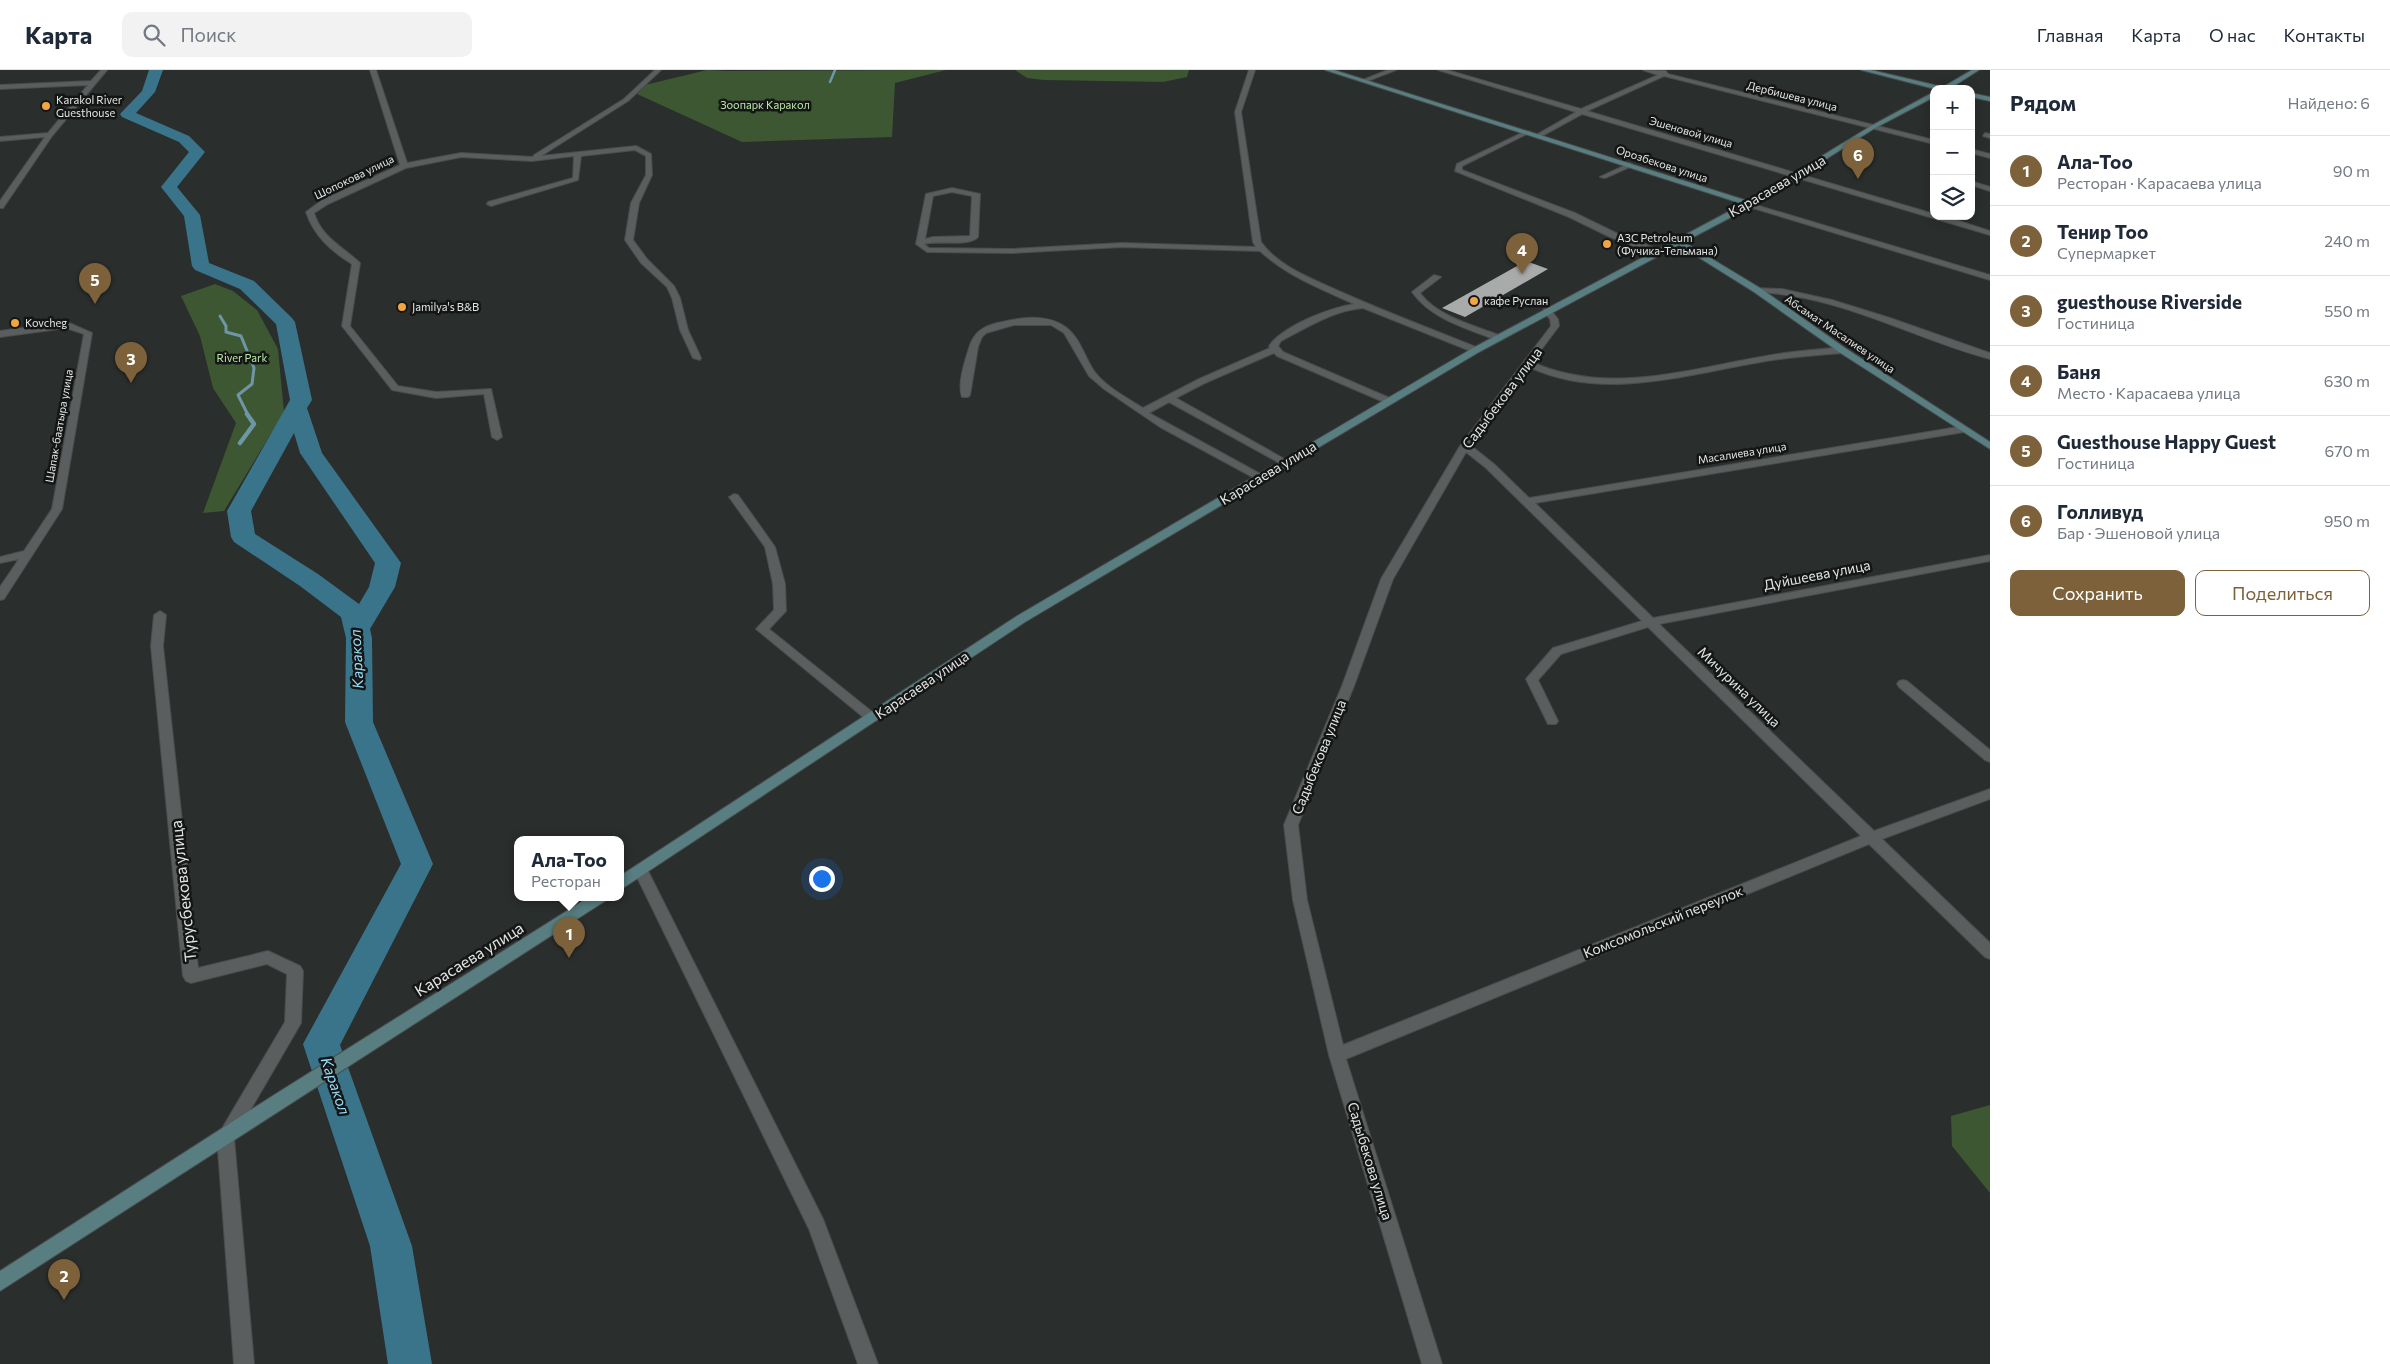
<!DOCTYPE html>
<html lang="ru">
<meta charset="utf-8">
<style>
:root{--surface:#fff;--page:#f2f2f3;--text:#1f2937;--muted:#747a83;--line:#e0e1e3;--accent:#7d613b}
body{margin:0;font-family:Commissioner,sans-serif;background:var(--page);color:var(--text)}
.controls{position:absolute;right:15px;top:15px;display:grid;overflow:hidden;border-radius:10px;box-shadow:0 2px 12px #0003}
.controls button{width:45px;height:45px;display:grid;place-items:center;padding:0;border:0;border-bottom:1px solid var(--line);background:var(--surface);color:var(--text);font:25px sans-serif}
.you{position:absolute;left:821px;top:808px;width:18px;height:18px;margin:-12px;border:4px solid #fff;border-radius:50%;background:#1a73e8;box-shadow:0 0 0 8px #1a73e833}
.badge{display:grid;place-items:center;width:32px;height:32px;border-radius:50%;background:var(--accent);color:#fff;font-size:16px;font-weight:700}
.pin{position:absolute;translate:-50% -41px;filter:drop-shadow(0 1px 2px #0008)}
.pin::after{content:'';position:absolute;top:26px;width:18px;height:15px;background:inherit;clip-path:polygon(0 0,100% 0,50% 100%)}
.popup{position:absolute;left:514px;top:766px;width:110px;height:65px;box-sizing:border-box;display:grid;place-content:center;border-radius:10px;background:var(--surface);filter:drop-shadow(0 1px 4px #0005);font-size:16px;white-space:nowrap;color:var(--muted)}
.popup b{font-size:19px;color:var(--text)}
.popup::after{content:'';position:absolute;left:50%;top:100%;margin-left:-10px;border:10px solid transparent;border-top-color:var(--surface)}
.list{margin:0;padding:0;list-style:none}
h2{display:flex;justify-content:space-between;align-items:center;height:65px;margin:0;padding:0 20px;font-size:21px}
h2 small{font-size:16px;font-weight:400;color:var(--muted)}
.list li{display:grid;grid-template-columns:32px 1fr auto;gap:15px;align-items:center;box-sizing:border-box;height:70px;padding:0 20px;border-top:1px solid var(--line)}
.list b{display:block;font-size:19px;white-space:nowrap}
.list p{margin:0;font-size:16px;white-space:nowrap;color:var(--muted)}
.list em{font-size:16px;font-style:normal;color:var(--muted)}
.actions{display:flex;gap:10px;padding:15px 20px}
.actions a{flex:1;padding:11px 0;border:1px solid var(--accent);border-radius:10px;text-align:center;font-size:18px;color:var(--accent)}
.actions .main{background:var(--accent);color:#fff}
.icon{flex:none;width:28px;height:28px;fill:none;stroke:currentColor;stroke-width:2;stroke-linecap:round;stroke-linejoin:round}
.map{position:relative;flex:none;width:1990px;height:1294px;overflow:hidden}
header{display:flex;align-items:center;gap:30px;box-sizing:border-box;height:70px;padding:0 25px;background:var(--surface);border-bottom:1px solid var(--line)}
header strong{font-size:24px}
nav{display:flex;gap:28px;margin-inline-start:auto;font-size:18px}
.search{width:350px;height:45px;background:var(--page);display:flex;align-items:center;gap:12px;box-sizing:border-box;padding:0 18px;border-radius:10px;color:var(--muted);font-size:19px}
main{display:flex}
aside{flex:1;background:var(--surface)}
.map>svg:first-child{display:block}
</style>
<header>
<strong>Карта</strong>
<div class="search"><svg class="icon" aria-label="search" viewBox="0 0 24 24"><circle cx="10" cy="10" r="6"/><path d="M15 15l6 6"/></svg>Поиск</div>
<nav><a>Главная</a><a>Карта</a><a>О нас</a><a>Контакты</a></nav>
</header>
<main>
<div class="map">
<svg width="1990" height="1294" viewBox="0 0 1990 1294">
<rect width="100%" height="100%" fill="#2a2e2d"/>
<!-- green -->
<path fill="#3d5732" d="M707,0L729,1L946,0L895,13L892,67L742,72L637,24L645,15Z
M1015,0H1189L1187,7L1163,12L1044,10L1027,8Z
M215,214L233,221L257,240L278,279L284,342L224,441L203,443L236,353L213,318L200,266L181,226Z
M1990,1035V1123L1952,1076L1951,1046Z"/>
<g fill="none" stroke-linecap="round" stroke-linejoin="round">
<!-- stream-far2 -->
<path stroke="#6d96a6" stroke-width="2.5" d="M830,12L835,0"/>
<!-- stream-far1 -->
<path stroke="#6d96a6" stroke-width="3" d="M220,246L226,256V262L241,266L254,298L252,314L238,325L248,345"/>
<!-- stream -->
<path stroke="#6d96a6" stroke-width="4.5" d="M240,373L254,354L247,344"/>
<!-- river -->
<path fill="#3a748b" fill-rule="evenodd" d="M149,0H163L155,22L136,43L189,66L205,82L177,117L200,145L209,193L254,211L292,248L295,252L312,330L307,338L322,383L401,493L395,517L370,559L372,568L373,652L433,794L340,975L412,1176L432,1294H388L370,1176L303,974L401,794L345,652L346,568L341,547L300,516L234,472L231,467L227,441L290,330L276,254L240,219L195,200L192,196L184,146L161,117L189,82L179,72L122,47L120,44L142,21ZM294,363L300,383L375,493L369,517L359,534L318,504L255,464L251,441Z"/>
</g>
<!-- building -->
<path fill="#a8aba9" d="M1526,191L1548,199L1465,247L1442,238Z"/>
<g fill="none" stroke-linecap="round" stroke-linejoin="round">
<!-- street casing -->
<g stroke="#494c4b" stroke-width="2">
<path id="street" d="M101,0H107L52,66L3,138H0V131L45,67L0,71V67L48,63L88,15L0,19V15L91,11Z
M370,0H376L407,93L461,83L533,87L534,85L624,29L655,0H661L628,31L541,86L636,76L651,84L652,105L639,133L633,170L647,189L674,216L680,228L688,260L701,288L700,290L693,288L680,260L672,228L667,217L641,193L625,170L631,133L646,105V86L635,80L581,86L578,110L491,136L487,134L488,132L573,108L574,86L532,91L461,87L406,98L328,134L314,143C322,168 342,176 360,193L350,256L398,316L436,322L491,319L502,367L497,370L492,367L484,324L436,328L392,320L342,256L352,194C331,181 314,166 306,142L322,130L400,95Z
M1249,0H1255L1241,42L1261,172C1280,198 1313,209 1341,222C1386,242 1433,260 1479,278V282H1473L1363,238C1332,241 1308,257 1281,271L1278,276L1283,282L1392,329V333H1386L1277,286L1274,283L1205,313L1176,328L1288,391V395L1285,396L1169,332L1149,343L1264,406V410L1260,411L1160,357L1104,319L1089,306L1064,263L1051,255H1014L986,263L982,267L978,277L970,325L968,327H962C957,314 965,291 969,278C974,261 985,255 1002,252C1028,246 1059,243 1076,268C1083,278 1087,291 1094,301C1106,317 1127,328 1143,338L1199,309L1270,278L1269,276C1283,256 1329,238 1354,234C1321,219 1287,206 1260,181L1122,177L1012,183L927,182L916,174L926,124L952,118L980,124L978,167C969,177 939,170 924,174L929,178L1012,179L1122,173L1256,177L1253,172L1235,42ZM952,122L972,126L970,166L933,167L925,169L933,126Z
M1388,0H1396L1365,12L1360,11Z
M1438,0H1447L1581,39L1658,5L1643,0L1666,1L1668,4L1934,70V74L1664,6L1587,41L1934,144V146H1944L1990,161V165L1582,44L1540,67H1536V65L1576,42Z
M1526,61L1531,62L1462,96V100L1575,143L1616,163L1660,180V184H1654L1610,167L1569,147L1455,101L1457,94Z
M1985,63L1990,64V68L1983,66Z
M1971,79L1990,84V88L1971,83Z
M1630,93L1633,95L1632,96L1605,108L1600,107Z
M1971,111L1990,117V121L1971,115Z
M1746,132L1990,205V210L1746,136Z
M1434,205L1441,207L1420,223C1438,247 1475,256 1502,266V270H1496C1466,258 1431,249 1412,222Z
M1754,218L1782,219L1832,230L1890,248L1990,283V289C1912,268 1839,225 1757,222L1753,220Z
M1544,239H1550L1558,249L1559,256L1532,292C1607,326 1689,299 1766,286C1791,281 1817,280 1842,277L1846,280L1842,283C1817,285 1791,287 1766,291C1688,304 1604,332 1529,297L1470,375L1494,394L1529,428L1964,356L1969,359L1964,362L1535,433L1653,548L1990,485V491L1659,554L1874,761L1990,719V729L1882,769L1990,873V889L1985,887L1869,774L1346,989L1442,1294H1422L1329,985L1293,830L1284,755L1342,616L1381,509L1460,376L1551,256L1550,249L1543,241ZM1466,382L1486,398L1642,551L1553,578L1526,609L1548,654H1556L1558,651L1538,610L1561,584L1648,557L1861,766L1343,975L1307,830L1298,755L1354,616L1393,509Z
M67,252L92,263L62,439L4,529L0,530V517L19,489L0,493V487L24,481L52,439L84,264L66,258L0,267V261Z
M734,424L738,425L775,477L785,514L786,541L769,559L876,645L878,648L876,651H868L756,559L774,540L773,514L765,477L729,427Z
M160,541L166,545L163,576L198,898L268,881L300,896L303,901L301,953L234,1068L254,1294H234L217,1067L285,952L287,904L267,894L191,913L186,911L183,906L151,576L154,545Z
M1903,610L1907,611L1990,680V692L1985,690L1899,617L1897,614L1899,611Z
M641,795L646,797L648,801L823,1149L878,1294H858L809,1159L634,801L636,797Z"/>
</g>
<!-- secondary casing -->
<g stroke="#494c4b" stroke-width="2">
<path id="secondary" d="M1325,0H1334L1748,131L1871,56L1934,22V27L1875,58L1752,136L1684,172L1760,218L1845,278L1990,372V379L1839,282L1754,222L1679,175L1479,282L1025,552L620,820V806L1017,546L1473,278L1743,134Z
M1861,0H1871L1943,17L1972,0H1979L1949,19H1935Z
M1971,23L1990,27V31L1971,27Z
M589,827H607L605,831L0,1221V1201L274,1025Z"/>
</g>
<!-- street -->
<use href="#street" fill="#5b5e5e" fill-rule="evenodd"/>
<!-- secondary -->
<use href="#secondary" fill="#587e81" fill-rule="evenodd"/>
</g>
<!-- markers -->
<g fill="#f1a640" stroke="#141515" stroke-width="2">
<circle cx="46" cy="36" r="5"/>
<circle cx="1607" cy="174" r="5"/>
<circle cx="1474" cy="231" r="5"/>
<circle cx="402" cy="237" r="5"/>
<circle cx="15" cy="253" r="5"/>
</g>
<g text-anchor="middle" stroke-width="5" stroke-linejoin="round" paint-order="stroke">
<!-- far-street labels -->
<g font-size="11" fill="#e3e5e4" stroke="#141515">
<text transform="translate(1792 26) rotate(14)" y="4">Дербишева улица</text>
<text transform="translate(1691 62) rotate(16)" y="4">Эшеновой улица</text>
<text transform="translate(1662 94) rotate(18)" y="4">Орозбекова улица</text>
<text transform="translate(354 107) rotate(-26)" y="4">Шопокова улица</text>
<text transform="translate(1840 264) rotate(34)" y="4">Абсамат Масалиев улица</text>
<text transform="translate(59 356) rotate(-80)" y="4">Шапак-баатыра улица</text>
<text transform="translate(1742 383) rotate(-9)" y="4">Масалиева улица</text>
</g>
<!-- far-poi labels -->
<g font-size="11" fill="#e3e5e4" stroke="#141515" text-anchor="start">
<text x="56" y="34">Karakol River<tspan x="56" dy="13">Guesthouse</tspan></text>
<text x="1617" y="172">АЗС Petroleum<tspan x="1617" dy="13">(Фучика-Тельмана)</tspan></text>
<text x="1484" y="235">кафе Руслан</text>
<text x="412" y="241">Jamilya's B&amp;B</text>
<text x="25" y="257">Kovcheg</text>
</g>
<!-- far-park labels -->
<g font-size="11" fill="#b9e8a7" stroke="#141515">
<text x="765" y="39">Зоопарк Каракол</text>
<text x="242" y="292">River Park</text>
</g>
<!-- street labels -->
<g font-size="14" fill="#e3e5e4" stroke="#141515">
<text transform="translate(1777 116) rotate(-30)" y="5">Карасаева улица</text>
<text transform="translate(1502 328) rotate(-53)" y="5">Садыбекова улица</text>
<text transform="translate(1268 403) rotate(-31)" y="5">Карасаева улица</text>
<text transform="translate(1817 505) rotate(-11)" y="5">Дуйшеева улица</text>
<text transform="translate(922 615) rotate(-34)" y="5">Карасаева улица</text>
<text transform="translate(1739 617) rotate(44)" y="5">Мичурина улица</text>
<text transform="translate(1319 687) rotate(-68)" y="5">Садыбекова улица</text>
<text transform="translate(1663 852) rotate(-22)" y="5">Комсомольский переулок</text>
<text transform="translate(1370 1091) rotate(73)" y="5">Садыбекова улица</text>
</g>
<!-- water labels -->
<g font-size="15" font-style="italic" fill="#98defb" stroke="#141515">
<text transform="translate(357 589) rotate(-93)" y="5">Каракол</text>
<text transform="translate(335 1016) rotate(71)" y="5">Каракол</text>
</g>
<!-- near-street labels -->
<g font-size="16" fill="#e3e5e4" stroke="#141515">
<text transform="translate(183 821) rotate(-96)" y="6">Турусбекова улица</text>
<text transform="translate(469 889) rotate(-32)" y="6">Карасаева улица</text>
</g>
</g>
</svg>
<div class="controls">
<button>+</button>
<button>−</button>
<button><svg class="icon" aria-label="layers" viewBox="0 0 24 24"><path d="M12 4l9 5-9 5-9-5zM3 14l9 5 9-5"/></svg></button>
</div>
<div class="you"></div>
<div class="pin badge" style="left:569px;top:888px">1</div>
<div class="popup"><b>Ала-Тоо</b>Ресторан</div>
<div class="pin badge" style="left:64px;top:1230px">2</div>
<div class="pin badge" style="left:131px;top:313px">3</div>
<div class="pin badge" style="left:1522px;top:204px">4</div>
<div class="pin badge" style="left:95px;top:234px">5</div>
<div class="pin badge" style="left:1858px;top:109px">6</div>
</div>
<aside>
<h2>Рядом<small>Найдено: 6</small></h2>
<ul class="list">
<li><span class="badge">1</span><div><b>Ала-Тоо</b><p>Ресторан · Карасаева улица</p></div><em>90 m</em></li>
<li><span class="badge">2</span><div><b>Тенир Тоо</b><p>Супермаркет</p></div><em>240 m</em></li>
<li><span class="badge">3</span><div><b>guesthouse Riverside</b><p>Гостиница</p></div><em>550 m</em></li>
<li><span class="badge">4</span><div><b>Баня</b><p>Место · Карасаева улица</p></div><em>630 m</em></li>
<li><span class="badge">5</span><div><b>Guesthouse Happy Guest</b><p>Гостиница</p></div><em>670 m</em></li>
<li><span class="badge">6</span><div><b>Голливуд</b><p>Бар · Эшеновой улица</p></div><em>950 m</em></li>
</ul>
<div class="actions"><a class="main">Сохранить</a><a>Поделиться</a></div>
</aside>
</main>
